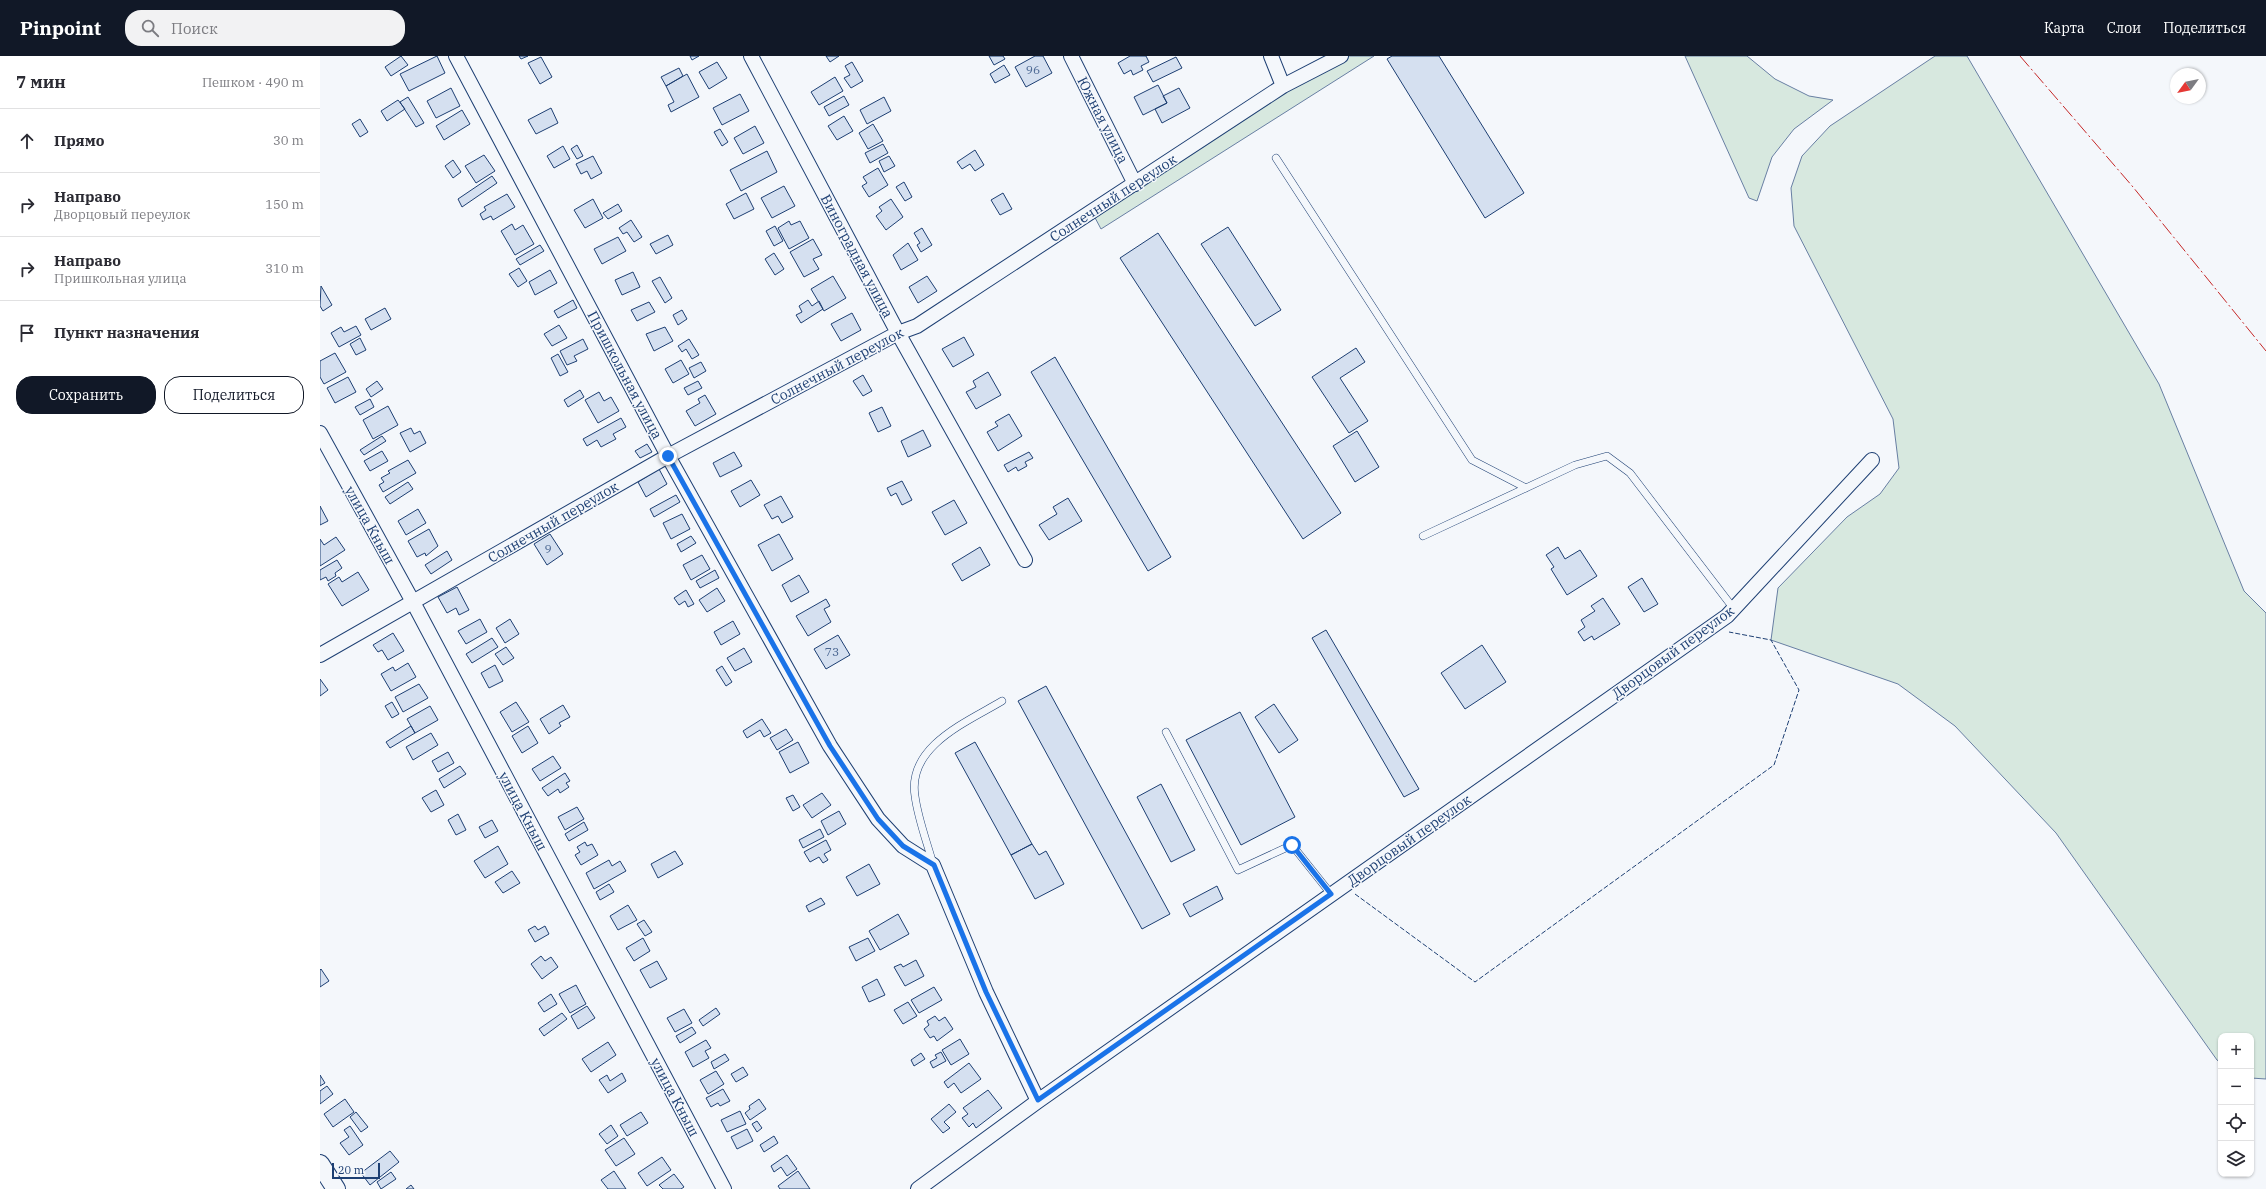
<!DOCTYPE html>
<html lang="ru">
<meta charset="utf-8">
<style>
:root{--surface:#fff;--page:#f2f2f3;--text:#2b2b33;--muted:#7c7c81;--line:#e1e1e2;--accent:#111827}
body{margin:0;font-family:"IBM Plex Serif",serif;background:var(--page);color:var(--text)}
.controls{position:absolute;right:12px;bottom:12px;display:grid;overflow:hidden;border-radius:8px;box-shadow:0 1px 3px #0004}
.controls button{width:36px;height:36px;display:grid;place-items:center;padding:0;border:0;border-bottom:1px solid var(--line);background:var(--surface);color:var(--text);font:20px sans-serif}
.compass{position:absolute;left:1850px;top:12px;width:36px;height:36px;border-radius:50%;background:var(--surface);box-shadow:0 1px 3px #0004;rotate:237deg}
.scale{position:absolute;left:12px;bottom:10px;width:48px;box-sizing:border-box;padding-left:4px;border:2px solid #1d3f73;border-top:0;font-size:11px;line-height:14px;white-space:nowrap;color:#1d3f73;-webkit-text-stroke:3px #f4f7fb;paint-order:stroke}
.stop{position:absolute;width:12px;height:12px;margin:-9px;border:3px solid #1a73e8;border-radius:50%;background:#fff}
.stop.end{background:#1a73e8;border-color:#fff;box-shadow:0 1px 4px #0008}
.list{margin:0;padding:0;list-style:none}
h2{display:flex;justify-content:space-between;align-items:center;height:52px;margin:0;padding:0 16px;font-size:17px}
h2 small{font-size:13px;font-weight:400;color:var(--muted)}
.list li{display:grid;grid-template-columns:26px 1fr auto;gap:12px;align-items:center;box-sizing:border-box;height:64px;padding:0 16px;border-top:1px solid var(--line)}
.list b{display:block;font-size:15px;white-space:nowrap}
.list p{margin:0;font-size:13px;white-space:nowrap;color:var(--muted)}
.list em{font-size:13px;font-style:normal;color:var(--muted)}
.actions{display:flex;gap:8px;padding:12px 16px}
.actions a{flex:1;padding:9px 0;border:1px solid var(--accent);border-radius:16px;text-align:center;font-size:14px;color:var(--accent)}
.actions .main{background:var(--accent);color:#fff}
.icon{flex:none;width:22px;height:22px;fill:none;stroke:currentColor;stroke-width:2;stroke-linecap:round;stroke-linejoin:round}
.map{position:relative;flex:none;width:1946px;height:1133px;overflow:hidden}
header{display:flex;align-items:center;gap:24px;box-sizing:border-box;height:56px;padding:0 20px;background:var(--accent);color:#fff}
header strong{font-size:19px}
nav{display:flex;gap:22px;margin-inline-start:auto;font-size:14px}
.search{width:280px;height:36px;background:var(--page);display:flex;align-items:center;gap:10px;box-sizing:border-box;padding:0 14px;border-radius:16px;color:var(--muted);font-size:15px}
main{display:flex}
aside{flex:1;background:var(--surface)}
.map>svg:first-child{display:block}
</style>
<header>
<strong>Pinpoint</strong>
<div class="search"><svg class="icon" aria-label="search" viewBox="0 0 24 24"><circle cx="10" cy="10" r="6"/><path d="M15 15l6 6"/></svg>Поиск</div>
<nav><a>Карта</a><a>Слои</a><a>Поделиться</a></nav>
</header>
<main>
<aside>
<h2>7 мин<small>Пешком · 490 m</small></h2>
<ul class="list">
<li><svg class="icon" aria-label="ahead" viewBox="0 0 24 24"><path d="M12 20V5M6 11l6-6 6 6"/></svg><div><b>Прямо</b></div><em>30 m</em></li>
<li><svg class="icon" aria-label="right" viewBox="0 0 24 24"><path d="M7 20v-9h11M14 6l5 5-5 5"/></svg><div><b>Направо</b><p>Дворцовый переулок</p></div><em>150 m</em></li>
<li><svg class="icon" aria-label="right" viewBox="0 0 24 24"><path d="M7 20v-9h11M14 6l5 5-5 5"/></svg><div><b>Направо</b><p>Пришкольная улица</p></div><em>310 m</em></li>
<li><svg class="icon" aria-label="arrive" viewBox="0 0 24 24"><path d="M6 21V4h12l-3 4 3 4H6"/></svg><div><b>Пункт назначения</b></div></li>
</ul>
<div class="actions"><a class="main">Сохранить</a><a>Поделиться</a></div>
</aside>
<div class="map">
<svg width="1946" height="1133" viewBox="0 0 1946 1133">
<rect width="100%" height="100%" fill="#f4f7fb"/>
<!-- green -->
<path fill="#d7e8df" stroke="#687fa3" d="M1021,0H1054L781,173L772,156Z
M1365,0H1427L1455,23L1489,40L1513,44L1474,73L1452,101L1437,145L1429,142Z
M1615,0H1647L1839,328L1924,535L1946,557V1023L1931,1022V980H1901V1007L1897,1004L1736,777L1635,670L1578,628L1451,584L1458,532L1527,461L1560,438L1579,412L1573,363L1474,170L1471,132L1482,100L1510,70Z"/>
<!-- building -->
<path fill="#d5e0f0" stroke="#1d3f73" d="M81,0L88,9L71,20L65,11Z
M117,0L125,17L89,35L80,18Z
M199,0H208L201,3Z
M370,0H379L372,4Z
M506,0H519L510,6Z
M669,0H683L685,3L674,9Z
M715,0H723L732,17L706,31L695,11Z
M810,0H826L829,6L821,10L823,14L813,19L811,14L804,18L798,7Z
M1072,0H1119L1204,137L1165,162L1067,3Z
M221,1L232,21L220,28L208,7Z
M856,1L862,12L833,26L827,15Z
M397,6L407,22L389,33L379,16Z
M532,6L543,25L531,32L524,22L530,19L525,10Z
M684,9L690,19L675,27L670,18Z
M359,12L363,20L346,30L341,21Z
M367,18L379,41L351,56L348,49L354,46L346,30Z
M515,21L523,35L499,49L491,36Z
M838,29L847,47L823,59L814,41Z
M131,32L140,50L116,62L107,45Z
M859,32L870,52L842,67L835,53L847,47L843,40Z
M420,38L429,55L402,69L393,52Z
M524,40L529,49L509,60L504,51Z
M88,41L104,67L96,71L80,46Z
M564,41L571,55L547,68L540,54Z
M78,44L85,53L67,65L61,55Z
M231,52L238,67L216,78L208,64Z
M142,54L150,68L124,84L116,70Z
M524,60L533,75L517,84L508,70Z
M40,63L48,76L40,81L32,68Z
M553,68L563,85L548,93L539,77Z
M435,70L444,87L423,98L414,82Z
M400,73L408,86L402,90L394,76Z
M563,88L568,97L550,107L545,97Z
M257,89L263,100L257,103L251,93Z
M243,90L250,103L234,112L227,100Z
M655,94L664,109L655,115L650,108L642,113L637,106Z
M447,95L457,116L421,135L410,114Z
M164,99L175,115L156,127L145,110Z
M273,100L282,117L271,123L267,115L261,118L256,108Z
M569,100L575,110L564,116L559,105Z
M133,104L141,116L133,122L125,110Z
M558,112L568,129L549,141L542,130L547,127L543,121Z
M172,120L177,127L142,151L138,143Z
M584,126L592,141L585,145L576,131Z
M464,130L475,150L452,162L441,142Z
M426,137L434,153L414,163L406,148Z
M683,137L692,153L680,159L671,144Z
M187,138L195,151L173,164L171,160L163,164L160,158L166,154L164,151Z
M273,143L283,162L265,172L254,154Z
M571,143L583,161L566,174L556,160L562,155L559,151Z
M298,148L302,155L288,163L283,157Z
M311,164L322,181L314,186L307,176L303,178L299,172Z
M469,165L471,169L480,165L489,182L469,193L458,172Z
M192,168L195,174L203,169L214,188L195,199L181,175Z
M455,170L463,185L454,190L446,175Z
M908,171L961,254L935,270L881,188Z
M602,172L612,189L601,196L597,189L600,187L594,177Z
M838,177L1021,457L983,483L800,202Z
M348,179L353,189L336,198L330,188Z
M298,181L306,195L282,208L274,193Z
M493,183L502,199L493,203L499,213L484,221L470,196Z
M588,187L598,204L581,214L573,199Z
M220,189L224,195L200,209L196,203Z
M454,197L464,213L455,219L445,203Z
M199,212L207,225L198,231L189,218Z
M230,214L237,227L215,239L209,226Z
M313,216L320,231L302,239L295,224Z
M513,220L526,242L504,255L491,233Z
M607,220L617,235L598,247L589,231Z
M340,221L352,242L345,247L332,225Z
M1,230L12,249L3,255L0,250Z
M253,244L257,252L238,262L234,255Z
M488,244L492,250L499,245L503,253L481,267L476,259L482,256L479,250Z
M329,246L335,256L317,265L311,254Z
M65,252L71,263L51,274L45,263Z
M362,254L367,263L358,269L353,259Z
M532,257L541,274L521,285L511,268Z
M239,269L247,282L232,290L224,278Z
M36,270L41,279L19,291L11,277L21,271L24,276Z
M345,271L353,285L334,295L326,278Z
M644,281L654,299L633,311L622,293Z
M40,282L46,294L36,299L30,288Z
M263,283L268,293L254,300L257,305L247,309L240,295Z
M369,283L379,299L372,303L366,293L362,296L358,290Z
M1036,292L1045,306L1020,322L1048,365L1029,377L992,321Z
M15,297L26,316L4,328L0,321V305Z
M238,298L248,316L240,320L231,302Z
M735,301L851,501L828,515L711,316Z
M361,304L369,318L353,327L345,313Z
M381,306L386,315L374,322L369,312Z
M668,316L681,339L656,353L646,336L656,331L653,325Z
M543,319L552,335L543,340L533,325Z
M28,321L36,336L15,347L7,332Z
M57,325L63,333L51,341L46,333Z
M378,325L382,332L368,339L364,332Z
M260,334L264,341L248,351L244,344Z
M279,336L284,345L291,341L299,355L278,367L265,344Z
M385,339L396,358L375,370L366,355L380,347L378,343Z
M50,343L54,351L40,359L35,351Z
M68,350L78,369L53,383L43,364Z
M562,351L571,370L558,376L549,357Z
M689,358L702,380L678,395L667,376L678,370L675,366Z
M301,362L306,371L293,378L296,383L281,391L277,384L267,390L263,383Z
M91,372L94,378L100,375L106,387L90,396L80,377Z
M603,374L611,390L588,401L581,385Z
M1037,375L1059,411L1035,426L1013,390Z
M62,380L66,385L44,399L40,394Z
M327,388L332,396L320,402L315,395Z
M62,395L68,405L50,415L44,405Z
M414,396L422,410L400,421L393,407Z
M709,396L713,402L705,406L707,410L698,415L696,411L688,416L684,409Z
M88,404L96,417L63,436L59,429L64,426L61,422L70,417L68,415Z
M339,413L347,428L326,441L318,426Z
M431,424L440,439L420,451L411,435Z
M582,425L592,444L582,449L576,437L571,440L567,432Z
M88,426L93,433L70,448L65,441Z
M356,439L360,446L334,461L330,453Z
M461,440L473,461L462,467L458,460L452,463L444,449Z
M748,442L762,465L729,484L719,469L737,458L733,451Z
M634,444L647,467L625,479L612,456Z
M0,450L8,465L0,469Z
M98,453L106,467L86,479L78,465Z
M362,458L370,473L351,483L343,467Z
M109,473L118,490L106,500L105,497L97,501L88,485Z
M230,478L243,498L227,509L214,488Z
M459,478L473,503L452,515L438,489Z
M371,480L376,487L361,496L357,488Z
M16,481L25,494L0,510V483L4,489Z
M660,491L670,509L642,525L632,508Z
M1238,491L1245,503L1260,494L1277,520L1247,539L1231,513L1234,511L1226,499Z
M127,495L132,504L111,518L105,509Z
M382,499L390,513L371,524L363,509Z
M17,504L22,512L15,517L16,520L8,525L6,521L0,524V514Z
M395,514L399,522L380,532L376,525Z
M38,516L49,534L22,550L8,528L19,521L22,526Z
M479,519L489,536L471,546L462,529Z
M1322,522L1338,548L1324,556L1308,531Z
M137,531L149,554L139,559L136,552L127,557L118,541Z
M397,532L405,545L387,556L379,544Z
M366,534L374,548L368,551L365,545L359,549L354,542Z
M1283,542L1300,568L1274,584L1272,580L1264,585L1258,576L1265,571L1261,564L1275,555L1271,550Z
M506,543L510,550L504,553L511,566L488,580L476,560Z
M160,563L167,576L146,588L138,575Z
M190,563L199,578L185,587L176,572Z
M413,565L420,578L401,589L394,576Z
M1006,574L1099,733L1084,741L992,582Z
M73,577L84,595L68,604L62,594L58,596L53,589Z
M518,579L530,599L506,613L494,593Z
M172,582L178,591L152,607L146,598Z
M1162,589L1186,626L1145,653L1121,617Z
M186,591L194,602L183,609L175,598Z
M424,592L432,606L415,615L407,602Z
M88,607L96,621L71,635L61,618L73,611L75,615Z
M175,609L183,625L169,632L161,617Z
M402,610L412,626L406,630L396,614Z
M0,623L8,634L0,640Z
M99,628L108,642L83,656L75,641Z
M726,630L850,858L822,873L698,645Z
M72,646L79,658L72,662L65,650Z
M196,646L209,666L192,676L180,656Z
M954,648L978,684L959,697L935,661Z
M243,649L250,661L239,667L241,670L229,678L220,663Z
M110,650L118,664L95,677L87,663Z
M920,656L975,761L921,789L866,684Z
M442,663L451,677L444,681L440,674L427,682L423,675Z
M91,670L95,677L70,692L66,686Z
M208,670L218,687L202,697L192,680Z
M466,673L473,684L457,694L450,682Z
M111,677L118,689L93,704L86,691Z
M478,686L489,707L470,717L459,696Z
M655,686L712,788L691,799L635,697Z
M128,696L134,707L118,716L112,705Z
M233,700L241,712L220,725L212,713Z
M140,710L146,718L124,732L119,723Z
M245,717L250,725L246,727L249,731L240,737L238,733L228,740L222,732Z
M841,728L875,794L851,806L817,741Z
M116,734L124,749L111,756L102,742Z
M502,737L511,749L492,762L483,749Z
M473,739L480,751L473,755L466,742Z
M257,751L264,763L245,774L238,761Z
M519,755L526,768L508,779L501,765Z
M138,758L146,774L136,779L128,764Z
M172,764L178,775L165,782L159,771Z
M264,766L268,774L249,785L245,778Z
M500,773L504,781L483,792L479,784Z
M506,784L511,794L504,798L508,804L503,807L499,801L490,806L484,796Z
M265,786L267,790L272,788L278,799L261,809L255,799L260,796L257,791Z
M712,788L719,799L726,795L744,828L715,843L691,799Z
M178,790L188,808L165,822L154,805Z
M355,795L363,808L338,822L331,808Z
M289,804L292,810L300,805L306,815L274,833L266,817Z
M549,808L560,828L537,840L526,821Z
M192,815L200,827L183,837L175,826Z
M289,828L294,836L280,844L276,836Z
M897,830L903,843L870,861L863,848Z
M501,842L505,848L489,856L486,850Z
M308,849L317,864L298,874L290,860Z
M578,858L589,878L560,894L549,875Z
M324,864L332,876L325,880L317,868Z
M215,870L218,874L225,870L229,878L215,886L208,874Z
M323,882L330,895L314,905L306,892Z
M548,882L555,895L536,905L529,891Z
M221,900L225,905L231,901L238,911L222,923L211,908Z
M596,904L604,920L585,930L574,911L581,908L583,911Z
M337,905L347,923L330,932L320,914Z
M1,913L9,925L0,931V914Z
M557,923L565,939L549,946L542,931Z
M256,929L266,948L250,957L239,938Z
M614,931L622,944L599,957L591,944Z
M231,938L237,948L224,956L218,947Z
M588,946L597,960L583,968L574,954Z
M267,950L275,962L258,973L251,960Z
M396,952L400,958L383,970L379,964Z
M364,953L372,967L355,976L347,962Z
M242,957L247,963L224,980L219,973Z
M615,960L619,965L625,961L633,973L617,985L614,980L610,982L604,973L609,969L607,965Z
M372,971L376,977L360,987L356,980Z
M640,983L649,998L631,1009L622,994Z
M386,984L391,992L385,995L389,1002L373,1011L365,996Z
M288,986L296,999L271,1016L262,1003Z
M621,996L626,1005L613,1012L610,1006L617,1002L615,999Z
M601,997L605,1003L594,1010L591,1004Z
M405,998L409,1004L394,1013L391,1006Z
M649,1007L661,1023L641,1037L634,1027L628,1032L624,1026Z
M423,1011L428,1019L416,1026L411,1018Z
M396,1015L404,1028L388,1038L380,1024Z
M302,1017L306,1025L288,1037L279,1024L287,1019L290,1025Z
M0,1019L5,1027L0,1030Z
M7,1030L13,1038L0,1048V1035Z
M403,1033L410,1045L400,1050L398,1047L391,1051L386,1042Z
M668,1034L682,1052L656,1072L653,1067L649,1071L642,1062L648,1058L643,1052Z
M25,1043L34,1056L13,1071L4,1058Z
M439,1043L446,1053L430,1064L425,1057L430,1053L429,1050Z
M629,1048L636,1056L624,1066L630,1072L623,1077L611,1063Z
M420,1055L426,1068L407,1076L401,1064Z
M36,1056L48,1071L41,1076L30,1061Z
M321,1056L328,1067L307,1080L300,1069Z
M437,1065L442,1072L437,1076L432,1068Z
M291,1069L298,1080L287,1088L279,1078Z
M30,1070L43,1089L29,1099L20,1087L29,1081L24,1074Z
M427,1073L433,1085L417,1093L411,1081Z
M454,1080L458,1087L444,1096L440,1089Z
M304,1082L315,1098L296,1110L285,1094Z
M70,1095L79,1106L50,1129L41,1117Z
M467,1099L477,1113L467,1120L461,1111L454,1116L451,1110Z
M342,1101L351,1114L327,1130L318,1117Z
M294,1115L306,1133H288L281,1124Z
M478,1115L490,1133H460L458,1130Z
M71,1116L76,1123L61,1133L57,1126Z
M354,1118L364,1131L361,1133H343L339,1129Z
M91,1129L94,1133H86Z"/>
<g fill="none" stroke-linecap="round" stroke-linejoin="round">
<!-- service casing -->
<g stroke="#1d3f73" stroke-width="8">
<path id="service" d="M956,102L1152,404L1206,432
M1103,480L1255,409L1287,400L1310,417L1414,553
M846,676L918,814L972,789L1011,838
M613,808C607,786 598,763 595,740C587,690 647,666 682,645"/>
</g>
<!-- minor casing -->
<g stroke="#1d3f73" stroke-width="16">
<path id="minor" d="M136,0L348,400L510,690L558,763L583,790L613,809L666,936L718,1045
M431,0L578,277L705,504
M751,0L815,128
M951,0L963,30
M0,377L93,546L404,1133
M0,599L348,400L578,277L597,270L963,30L1021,0
M598,1133L718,1045L1407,560L1552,404"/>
</g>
<!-- tertiary casing -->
<g stroke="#1d3f73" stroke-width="20">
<path id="tertiary" d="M0,1108L16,1133"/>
</g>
<!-- service -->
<use href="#service" stroke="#f4f7fb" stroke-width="7"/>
<!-- minor -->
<use href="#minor" stroke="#f4f7fb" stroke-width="14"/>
<!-- tertiary -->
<use href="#tertiary" stroke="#f4f7fb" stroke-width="18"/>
<!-- fence -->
<path stroke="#1d3f73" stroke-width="1" stroke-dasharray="5 2" stroke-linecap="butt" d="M1035,838L1155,926L1454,709L1479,634L1451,584L1409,576"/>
<!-- power -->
<path stroke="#c62828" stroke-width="1" stroke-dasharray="14 3 2 3" stroke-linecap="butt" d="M1700,0L1813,131L1946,295"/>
</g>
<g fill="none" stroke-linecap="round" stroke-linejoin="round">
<!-- route -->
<path stroke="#1a73e8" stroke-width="5" d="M348,400L510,690L558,763L583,790L614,809L666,936L718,1044L1011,838L972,789"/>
</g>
<g text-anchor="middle" stroke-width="3" stroke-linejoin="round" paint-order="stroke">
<!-- number labels -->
<g font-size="12" fill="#4b6792">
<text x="713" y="18">96</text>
<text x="228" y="497">9</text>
<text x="512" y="600">73</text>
</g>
<!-- street labels -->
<g font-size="14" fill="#1d3f73" stroke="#f4f7fb">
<text transform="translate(783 64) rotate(63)" y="5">Южная улица</text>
<text transform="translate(793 142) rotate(-33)" y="5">Солнечный переулок</text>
<text transform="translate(537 200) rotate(62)" y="5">Виноградная улица</text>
<text transform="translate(517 310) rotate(-28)" y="5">Солнечный переулок</text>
<text transform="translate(305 319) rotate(62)" y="5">Пришкольная улица</text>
<text transform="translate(233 466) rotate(-30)" y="5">Солнечный переулок</text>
<text transform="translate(50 469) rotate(61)" y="5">улица Кныш</text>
<text transform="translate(1353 596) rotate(-36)" y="5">Дворцовый переулок</text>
<text transform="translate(203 755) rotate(62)" y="5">улица Кныш</text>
<text transform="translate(1089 784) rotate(-35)" y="5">Дворцовый переулок</text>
<text transform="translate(355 1041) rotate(62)" y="5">улица Кныш</text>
</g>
</g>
</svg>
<div class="controls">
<button>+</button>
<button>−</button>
<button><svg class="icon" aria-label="locate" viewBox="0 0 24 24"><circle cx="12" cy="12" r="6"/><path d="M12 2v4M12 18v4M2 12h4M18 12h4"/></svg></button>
<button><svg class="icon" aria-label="layers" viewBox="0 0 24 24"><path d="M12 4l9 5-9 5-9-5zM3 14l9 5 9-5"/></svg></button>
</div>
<svg class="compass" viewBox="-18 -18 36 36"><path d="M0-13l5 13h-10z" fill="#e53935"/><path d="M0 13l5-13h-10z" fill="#7c7c81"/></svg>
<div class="scale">20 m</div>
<div class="stop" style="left:972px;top:789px"></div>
<div class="stop end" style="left:348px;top:400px"></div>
</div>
</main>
